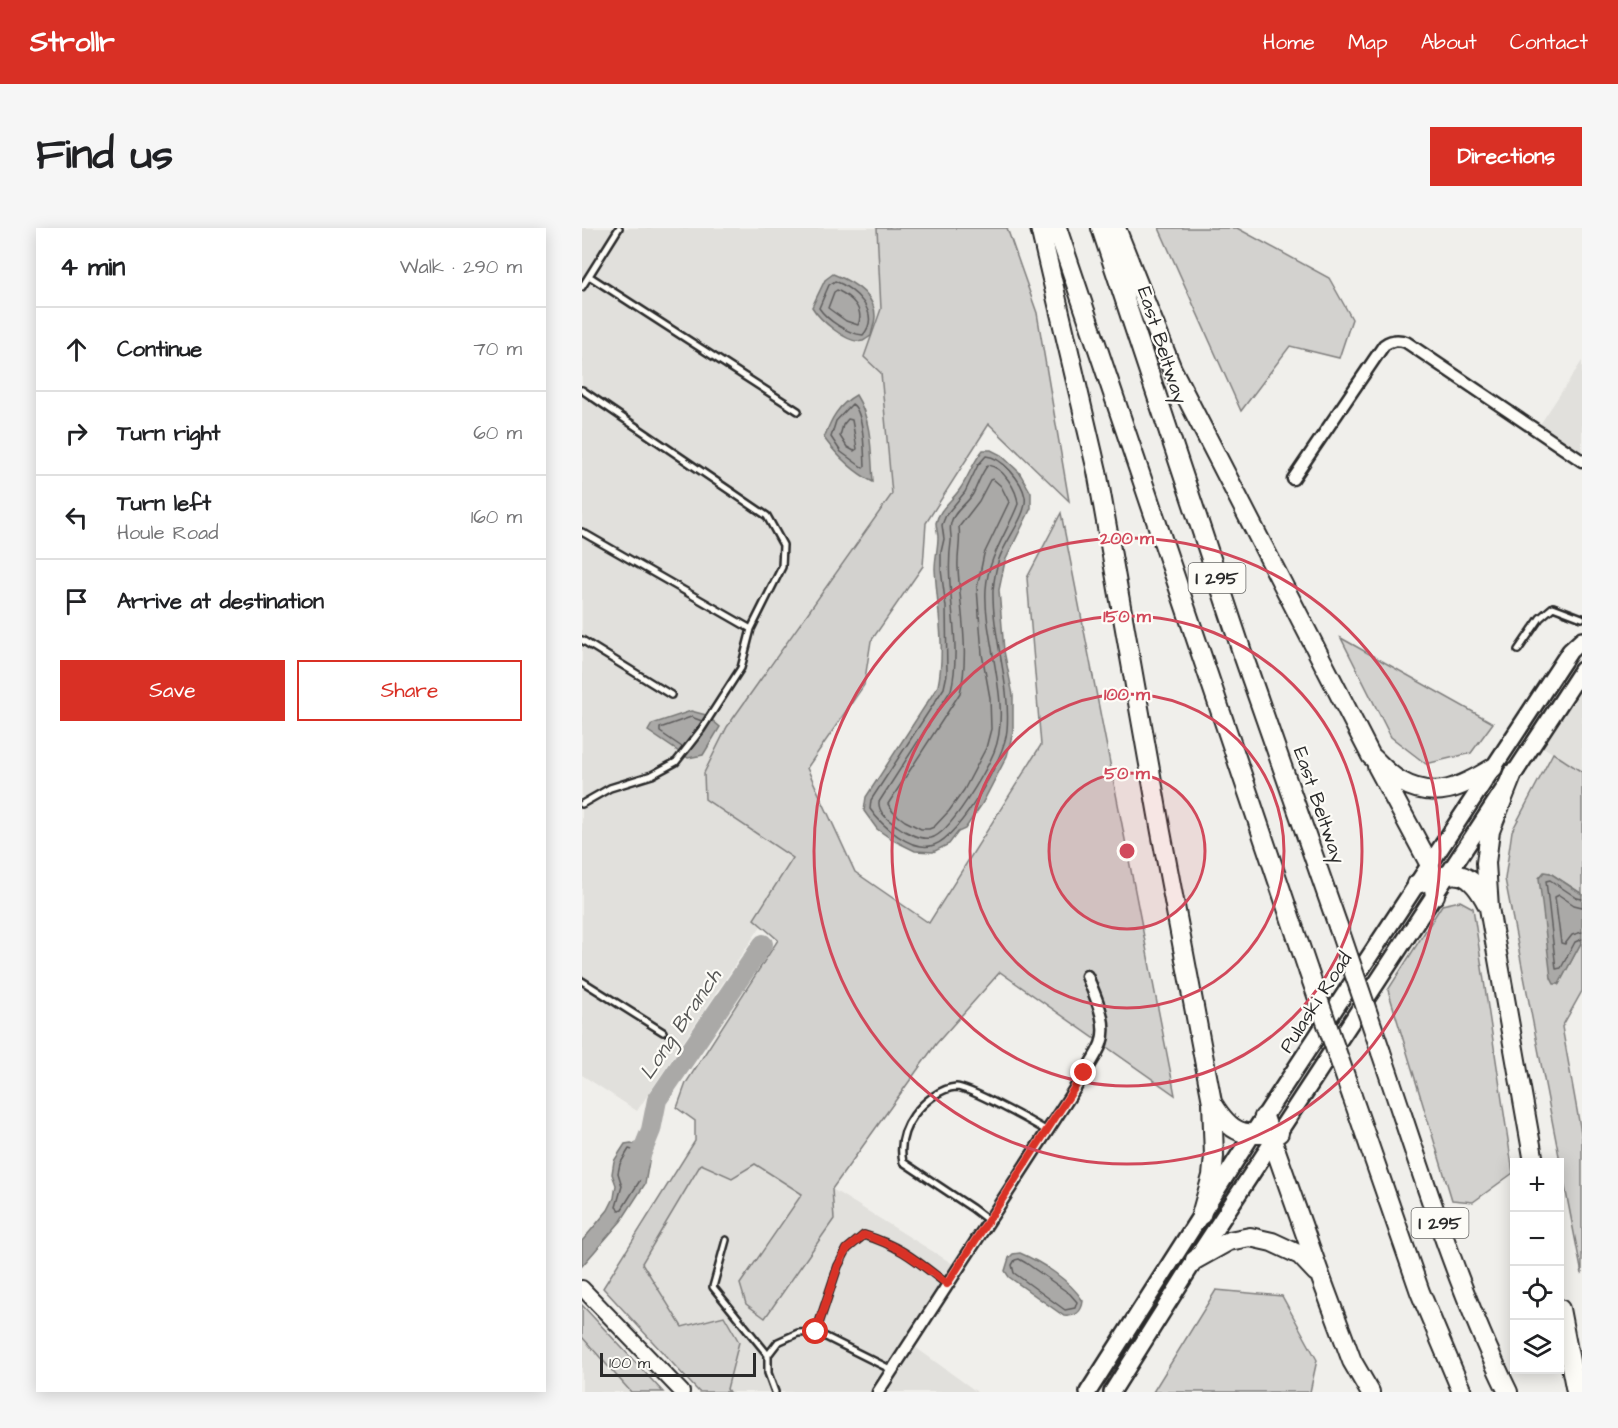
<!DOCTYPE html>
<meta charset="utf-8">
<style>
:root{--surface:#fff;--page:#f6f6f6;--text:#202124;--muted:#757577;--line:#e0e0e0;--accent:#d93025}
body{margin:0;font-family:"Architects Daughter",sans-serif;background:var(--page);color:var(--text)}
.controls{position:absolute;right:18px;bottom:18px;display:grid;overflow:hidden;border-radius:0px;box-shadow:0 3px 15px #0003}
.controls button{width:54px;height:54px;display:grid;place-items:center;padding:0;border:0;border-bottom:2px solid var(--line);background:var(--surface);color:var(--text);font:30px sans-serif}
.scale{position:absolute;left:18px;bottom:15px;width:156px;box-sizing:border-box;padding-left:6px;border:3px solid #2b2b2b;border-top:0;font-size:16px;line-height:21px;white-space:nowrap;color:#2b2b2b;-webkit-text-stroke:4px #fdfcf7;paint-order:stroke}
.stop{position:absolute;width:18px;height:18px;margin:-14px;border:4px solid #d93025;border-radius:50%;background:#fff}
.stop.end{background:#d93025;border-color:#fff;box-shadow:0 2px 6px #0008}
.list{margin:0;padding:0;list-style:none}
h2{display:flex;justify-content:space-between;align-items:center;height:78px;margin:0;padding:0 24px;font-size:26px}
h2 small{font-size:20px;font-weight:400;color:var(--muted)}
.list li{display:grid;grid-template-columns:39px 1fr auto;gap:18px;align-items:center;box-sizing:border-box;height:84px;padding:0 24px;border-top:2px solid var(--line)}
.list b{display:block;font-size:22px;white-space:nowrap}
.list p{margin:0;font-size:20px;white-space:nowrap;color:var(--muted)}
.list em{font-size:20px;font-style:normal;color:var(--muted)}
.actions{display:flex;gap:12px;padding:18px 24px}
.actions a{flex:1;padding:14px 0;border:2px solid var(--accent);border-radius:0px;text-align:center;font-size:21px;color:var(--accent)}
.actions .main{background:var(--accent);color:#fff}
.icon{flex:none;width:33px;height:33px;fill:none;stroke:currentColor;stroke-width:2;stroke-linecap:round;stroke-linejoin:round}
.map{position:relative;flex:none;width:1000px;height:1164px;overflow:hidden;border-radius:0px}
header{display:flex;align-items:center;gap:36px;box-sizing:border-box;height:84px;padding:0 30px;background:var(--accent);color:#fff}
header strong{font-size:28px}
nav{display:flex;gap:33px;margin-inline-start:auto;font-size:21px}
.intro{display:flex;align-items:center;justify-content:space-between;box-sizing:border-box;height:144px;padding:0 36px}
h1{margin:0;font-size:42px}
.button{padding:15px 27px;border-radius:0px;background:var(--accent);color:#fff;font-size:21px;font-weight:700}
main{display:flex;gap:36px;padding:0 36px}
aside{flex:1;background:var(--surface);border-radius:0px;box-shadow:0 3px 15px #0003}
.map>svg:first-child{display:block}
</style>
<header>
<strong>Strollr</strong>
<nav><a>Home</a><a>Map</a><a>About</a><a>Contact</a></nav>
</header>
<div class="intro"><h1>Find us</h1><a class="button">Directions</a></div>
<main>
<aside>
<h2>4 min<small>Walk · 290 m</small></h2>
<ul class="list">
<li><svg class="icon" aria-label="ahead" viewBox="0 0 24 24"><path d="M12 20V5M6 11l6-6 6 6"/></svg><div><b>Continue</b></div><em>70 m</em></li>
<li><svg class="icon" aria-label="right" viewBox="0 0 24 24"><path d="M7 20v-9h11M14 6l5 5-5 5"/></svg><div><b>Turn right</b></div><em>60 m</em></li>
<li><svg class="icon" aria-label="left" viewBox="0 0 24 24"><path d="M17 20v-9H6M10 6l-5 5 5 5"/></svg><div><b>Turn left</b><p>Houle Road</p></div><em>160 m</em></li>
<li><svg class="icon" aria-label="arrive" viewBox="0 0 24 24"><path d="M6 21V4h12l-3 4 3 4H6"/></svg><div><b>Arrive at destination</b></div></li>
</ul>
<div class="actions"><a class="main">Save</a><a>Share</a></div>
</aside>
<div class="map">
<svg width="1000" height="1164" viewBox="0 0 1000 1164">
<rect width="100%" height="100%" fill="#f0efeb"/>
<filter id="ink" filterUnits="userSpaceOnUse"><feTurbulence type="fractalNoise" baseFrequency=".0167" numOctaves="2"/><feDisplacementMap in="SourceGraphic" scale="12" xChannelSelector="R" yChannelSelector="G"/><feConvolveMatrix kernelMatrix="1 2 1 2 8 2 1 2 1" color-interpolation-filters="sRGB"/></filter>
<g filter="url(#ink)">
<!-- built -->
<path fill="#e1e0dc" d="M0,0H295L299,81L282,129L299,145L310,266L145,499L122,545L123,571L211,630L172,691L179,698L55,883L0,847Z
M1000,133V226L957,198Z
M1000,453V544L958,517Z
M119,936L150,950L173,936L220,966L158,1056L252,991L250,961L371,1036L322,1111L395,1164H147L100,1099L60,1035Z
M0,1109L49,1164H0Z"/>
<!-- green -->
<path fill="#d3d2cf" stroke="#7f7e7d" stroke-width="1.5" d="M295,0H425L455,85L487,273L407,196L344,295L341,338L289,413L282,457L225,540L273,644L347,695L459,517L445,350L479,285L593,867L418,744L354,816L250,961L252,991L183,1090L164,1076L158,1056L220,966L173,936L150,950L119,936L60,1035L100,1099L142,1088L157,1114L145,1161L147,1164H117L21,1060L113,913V893L95,880L104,855L196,712L172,691L211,630L123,571L122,545L145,499L310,266L299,145L282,129L299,81Z
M577,0H655L747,50L770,91L757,130L708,118L659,183Z
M759,410L911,495L889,525L844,536L809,509Z
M971,525L1000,544V666L968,645L977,756L1000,713V763L980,799L1000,910V1046L923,651L930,603Z
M878,673L891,680L931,945L891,974L870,972L806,762L860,677Z
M634,1062L700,1068L735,1132L728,1164H571Z
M0,1077L81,1164H49L0,1109Z"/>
<!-- water -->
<path fill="#aaa9a7" stroke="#777775" stroke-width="1.5" d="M251,46C269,53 293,66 293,88C293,95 290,101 289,108C287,109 283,112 281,113C266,117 237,91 230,79L243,52Z
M274,167C290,192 289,225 291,254C270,243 256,229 242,210C249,191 256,177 274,167Z
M401,222H409L419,227L437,244L449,265V280L423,333L417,362L422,423L431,467V504L425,528L400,576L383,601L376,604L367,616L351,624L333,623L311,612L295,601L282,583L284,569L356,458C364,420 355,379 353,341C353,330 356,320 356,309C356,305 354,300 354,295C357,281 370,273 378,261C387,248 391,234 401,222Z
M109,483L124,487L138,499L121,527L106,530L66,503L70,496Z
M962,644L968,645L1000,666V713L977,756H972L969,750L957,650Z
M49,915L69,922L63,956L39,993L0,1038V1013L26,982L32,970L34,957L30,946L32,933L43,916Z
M438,1025C459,1034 488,1052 501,1073C500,1084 493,1089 482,1088L427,1049L423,1043L427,1030L431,1026Z"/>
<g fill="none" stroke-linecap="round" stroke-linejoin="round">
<!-- shore -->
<path stroke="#5e5d5d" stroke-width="1.5" d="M253,53C272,60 300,85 281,107C266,106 245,92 237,80L247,57Z
M255,62C269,69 283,81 276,97L264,93L246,80L252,64Z
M270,176C282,183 282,223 283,238L281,240L259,224L249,209L254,193Z
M266,191L270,192L275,221L272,223L265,219L258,208L261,197Z
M404,228C420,229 440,253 443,269C446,286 423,313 417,331C414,340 412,353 411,362C410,409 429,455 425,502C423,530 378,608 352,617C330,625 300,598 288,581L289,572L362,460L365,446L364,379L359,342V324L362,311L360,297L364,287L383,264L396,237Z
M406,237C421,239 435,262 436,276C425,305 406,329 404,361C401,411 431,477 412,524C404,543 368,606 349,610C338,612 323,604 315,598C307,593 296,585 297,574L369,462C381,414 362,362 369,314C370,308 367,302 369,295C371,284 385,276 391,266C396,256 399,245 406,237Z
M411,251L419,258L427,274L402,326L395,360L400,426L408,470L409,501L404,520L382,562L367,583L352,599L347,601H339L323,593L311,584L306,576L378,465C388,426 378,380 376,340C375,326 379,313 377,299L397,273L408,252Z
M100,519L78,504V500L109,489L120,493
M1000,671L995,670L968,652L964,653L974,741L979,740L993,714L1000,711
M1000,679L992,677L977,667L973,669L979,715L983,716L990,707L1000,704
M47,921L60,925L62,928L57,954L40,981L37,982L34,979L40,958L36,945L38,936Z
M437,1031L444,1035L488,1066L495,1074L493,1080L483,1082L432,1045L430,1037L433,1032Z"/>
<!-- river -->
<path stroke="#aaa9a7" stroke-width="20" d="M52,944L69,902L75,872L181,716"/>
<!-- lane casing -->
<g stroke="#2b2b2b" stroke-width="10">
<path id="lane" d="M7,48L216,183
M0,59L37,0
M0,162L185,288L201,317L200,339L169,401L159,440L119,502L94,534L70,547L28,560L0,576
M0,304L169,401
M0,412L89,467
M936,422L958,390L971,379L1000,390
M0,753L81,804
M407,993L390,980L321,934C317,916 322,901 332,887C341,875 358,860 374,859C387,859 450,894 465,903
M144,1012L131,1059L186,1127
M234,1104L256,1038L265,1021L282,1007C319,1018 336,1034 365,1056
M193,1164L186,1145V1127L196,1114L216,1105L234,1104L310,1142"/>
</g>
<!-- street casing -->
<g stroke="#2b2b2b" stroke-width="15">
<path id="street" d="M711,251L802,117C809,112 815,111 824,114L1000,233
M296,1164L503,845C508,836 515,826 519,816C527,795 513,768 505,748"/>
</g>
<!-- secondary casing -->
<g stroke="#2b2b2b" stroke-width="18">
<path id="secondary" d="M0,1060L100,1164"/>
</g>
<!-- primary casing -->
<g stroke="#2b2b2b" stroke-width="20">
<path id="primary" d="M506,1164L670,907L988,423L1000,412
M530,1164L613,1032L1000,442"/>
</g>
<!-- highway casing -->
<g stroke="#2b2b2b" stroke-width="22">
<path id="highway" d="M458,0L515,243L579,604L630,874L632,928L630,948L619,987
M475,0L726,742
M519,0L660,424L756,698
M534,0L590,141L789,528C798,536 807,547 818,553C853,573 880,559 911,540
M795,538L848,637L853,667
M931,545L908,603L904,635L907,680L952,934
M835,656C872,644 885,637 905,676
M799,824C838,938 873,1056 926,1164
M770,868L838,1064L880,1164
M631,876C650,907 661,908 697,905
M682,889L739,1050L770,1133L788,1164
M613,1032L647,1013L668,1009L690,1014L718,1027L734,1044
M978,1081L994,1164"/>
</g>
<!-- lane -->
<use href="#lane" stroke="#fdfcf7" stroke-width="5"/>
<!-- street -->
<use href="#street" stroke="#fdfcf7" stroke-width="10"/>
<!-- secondary -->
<use href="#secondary" stroke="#fdfcf7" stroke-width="14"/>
<!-- primary -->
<use href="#primary" stroke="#fdfcf7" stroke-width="15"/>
<!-- highway -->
<use href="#highway" stroke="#fdfcf7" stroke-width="18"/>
<!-- highway-bridge casing -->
<g stroke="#2b2b2b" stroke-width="22" stroke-linecap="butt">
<path id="highway-bridge" d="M756,698L799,824
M726,742L770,868"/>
</g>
<!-- highway-bridge -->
<use href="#highway-bridge" stroke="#fdfcf7" stroke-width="18"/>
</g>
</g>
<g fill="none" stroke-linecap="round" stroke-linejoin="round" filter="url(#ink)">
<!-- route -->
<path stroke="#d93025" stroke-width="8" d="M234,1104L256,1038L265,1021L282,1007C319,1018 336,1034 365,1056L502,845"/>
</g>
<!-- distance rings -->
<circle cx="545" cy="623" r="78" fill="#d1495b" fill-opacity=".12"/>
<g fill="none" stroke="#d1495b" stroke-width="3">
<circle cx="545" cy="623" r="78"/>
<circle cx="545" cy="623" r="157"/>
<circle cx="545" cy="623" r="235"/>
<circle cx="545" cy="623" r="313"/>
</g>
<g text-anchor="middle" stroke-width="4.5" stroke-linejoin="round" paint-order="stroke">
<!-- shield labels -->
<g fill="#fdfcf7" stroke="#6a6a68" stroke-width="1.5">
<rect x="606.5" y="335" width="57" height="30" rx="4.5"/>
<rect x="829.5" y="980" width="57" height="30" rx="4.5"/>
</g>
<g font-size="18" font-weight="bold" fill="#2b2b2b">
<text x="635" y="356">I 295</text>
<text x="858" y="1001">I 295</text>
</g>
<!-- street labels -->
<g font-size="20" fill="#2b2b2b" stroke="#fdfcf7">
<text transform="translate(581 117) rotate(72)" y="7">East Beltway</text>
<text transform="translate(738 577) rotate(71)" y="7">East Beltway</text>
<text transform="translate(733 774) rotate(-57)" y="7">Pulaski Road</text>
</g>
<!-- water labels -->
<g font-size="21" font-style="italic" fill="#575756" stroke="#fdfcf7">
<text transform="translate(98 796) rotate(-56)" y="7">Long Branch</text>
</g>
</g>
<circle cx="545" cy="623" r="9" fill="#d1495b" stroke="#fdfcf7" stroke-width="3"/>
<g font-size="18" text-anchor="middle" font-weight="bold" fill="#d1495b" stroke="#fdfcf7" stroke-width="4.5" stroke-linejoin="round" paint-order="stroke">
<text x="545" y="316">200 m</text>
<text x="545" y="394">150 m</text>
<text x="545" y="472">100 m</text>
<text x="545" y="551">50 m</text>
</g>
</svg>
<div class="controls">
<button>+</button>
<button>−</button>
<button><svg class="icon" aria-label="locate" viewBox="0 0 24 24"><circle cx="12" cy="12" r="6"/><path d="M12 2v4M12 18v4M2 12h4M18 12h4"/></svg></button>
<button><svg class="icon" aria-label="layers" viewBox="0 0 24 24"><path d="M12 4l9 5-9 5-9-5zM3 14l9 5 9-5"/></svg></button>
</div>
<div class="scale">100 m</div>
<div class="stop" style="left:234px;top:1104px"></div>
<div class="stop end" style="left:502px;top:845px"></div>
</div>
</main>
